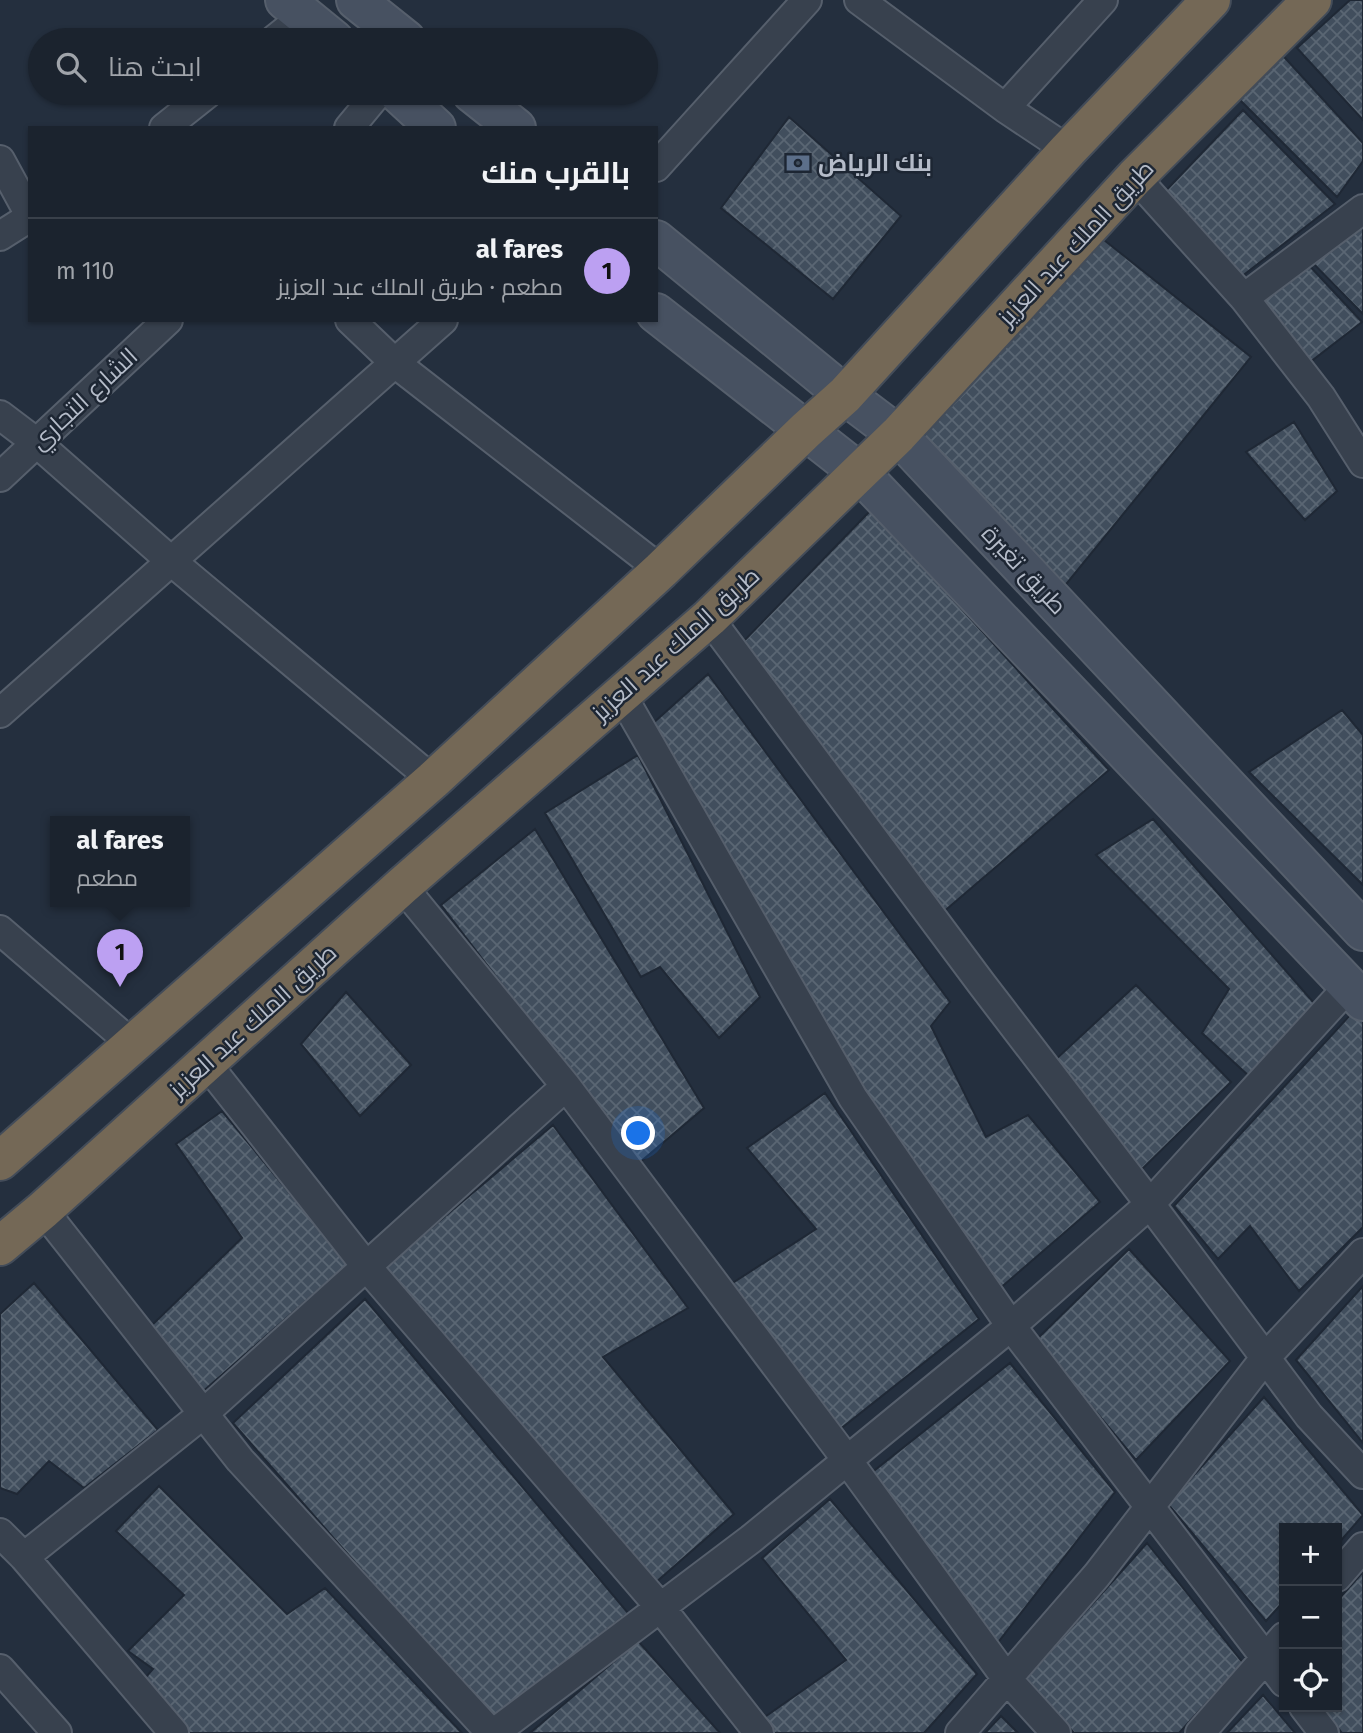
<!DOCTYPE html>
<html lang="ar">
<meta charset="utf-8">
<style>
:root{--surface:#1b232e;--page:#242b36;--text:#f1f3f6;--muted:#a0a4aa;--line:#39404a;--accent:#bca0f2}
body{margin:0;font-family:"Fira Sans",Cairo,sans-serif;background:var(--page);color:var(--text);direction:rtl}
.controls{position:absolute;right:21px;bottom:21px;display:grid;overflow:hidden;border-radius:0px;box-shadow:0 2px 5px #0004}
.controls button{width:63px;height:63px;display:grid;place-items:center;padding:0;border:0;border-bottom:2px solid var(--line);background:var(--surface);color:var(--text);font:35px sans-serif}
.you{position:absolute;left:639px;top:1134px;width:24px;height:24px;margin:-18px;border:5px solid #fff;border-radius:50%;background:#1a73e8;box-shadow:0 0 0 10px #1a73e833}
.badge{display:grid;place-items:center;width:46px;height:46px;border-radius:50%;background:var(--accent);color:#111;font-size:23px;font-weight:700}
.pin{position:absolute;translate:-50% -58px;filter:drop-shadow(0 2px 4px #0008)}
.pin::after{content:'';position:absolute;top:37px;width:24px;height:21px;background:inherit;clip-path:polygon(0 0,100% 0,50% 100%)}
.popup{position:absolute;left:50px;top:816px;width:140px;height:91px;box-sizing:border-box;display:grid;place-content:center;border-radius:0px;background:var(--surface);filter:drop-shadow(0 2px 5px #0005);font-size:23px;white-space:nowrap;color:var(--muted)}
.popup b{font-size:26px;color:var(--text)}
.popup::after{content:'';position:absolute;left:50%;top:100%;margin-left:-14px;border:14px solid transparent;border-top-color:var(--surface)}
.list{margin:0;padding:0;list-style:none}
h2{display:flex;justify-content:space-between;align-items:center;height:91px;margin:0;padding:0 28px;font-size:30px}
h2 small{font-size:23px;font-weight:400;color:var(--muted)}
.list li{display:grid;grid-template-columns:46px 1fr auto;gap:21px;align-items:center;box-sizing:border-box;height:105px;padding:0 28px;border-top:2px solid var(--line)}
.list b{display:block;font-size:26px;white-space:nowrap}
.list p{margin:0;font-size:23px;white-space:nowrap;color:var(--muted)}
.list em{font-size:23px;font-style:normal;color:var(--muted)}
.icon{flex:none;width:38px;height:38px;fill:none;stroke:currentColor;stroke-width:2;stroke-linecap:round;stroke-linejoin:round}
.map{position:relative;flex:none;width:1363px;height:1733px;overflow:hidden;direction:ltr}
.search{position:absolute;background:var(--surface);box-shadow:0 2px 5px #0004;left:28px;top:28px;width:630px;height:77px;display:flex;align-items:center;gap:18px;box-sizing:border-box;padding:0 24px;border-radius:38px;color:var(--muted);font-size:26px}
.panel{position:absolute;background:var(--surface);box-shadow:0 2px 5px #0004;left:28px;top:126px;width:630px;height:196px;border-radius:0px;direction:rtl}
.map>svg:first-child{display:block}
</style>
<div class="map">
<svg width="1363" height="1733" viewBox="0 0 1363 1733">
<defs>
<pattern id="building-cross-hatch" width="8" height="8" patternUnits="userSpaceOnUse" patternTransform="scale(1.75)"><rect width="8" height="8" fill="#414e5d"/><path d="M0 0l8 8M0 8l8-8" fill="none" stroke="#5a6673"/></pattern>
</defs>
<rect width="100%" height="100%" fill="#242f3e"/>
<!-- building -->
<path fill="url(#building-cross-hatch)" stroke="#1f2835" stroke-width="2" d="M1350,0H1363V120L1297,48Z
M1275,47L1363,143V161L1337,197L1230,90Z
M1243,110L1335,204L1232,284L1156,201Z
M789,117L901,216L833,299L721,208Z
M1363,217V314L1307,257Z
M1099,236L1251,357L1063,588L910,435Z
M1305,261L1362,322L1305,366L1250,299Z
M1294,422L1337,491L1305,520L1246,452Z
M871,510L1109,770L941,914L741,644Z
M708,674L950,1002L931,1026L986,1137L1028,1115L1100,1202L998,1290L858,1080L651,725Z
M1342,710L1363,735V885L1249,772Z
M638,755L760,997L719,1038L660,967L641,977L545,813Z
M1153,819L1314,1003L1249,1076L1202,1033L1229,989L1096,855Z
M535,829L704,1108L639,1163L441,905Z
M1136,985L1231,1082L1140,1171L1054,1061Z
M346,992L411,1065L360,1116L301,1044Z
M1354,1011L1363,1021V1227L1299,1291L1250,1226L1218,1259L1174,1206Z
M825,1093L979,1319L839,1430L728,1286L816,1229L747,1148Z
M222,1111L348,1264L200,1394L151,1326L242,1238L176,1144Z
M553,1125L688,1308L603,1357L734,1514L655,1583L385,1267Z
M1129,1249L1230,1361L1136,1460L1036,1340Z
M34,1283L158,1430L84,1488L49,1461L17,1494L0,1488V1314Z
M1363,1286V1443L1296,1360Z
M365,1299L628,1613L492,1719L233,1423Z
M1010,1363L1115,1492L996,1645L870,1474Z
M1264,1397L1363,1515L1337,1545V1528H1284V1601L1266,1621L1168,1504Z
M159,1486L287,1614L325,1588L462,1733H185L140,1684L153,1669L128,1651L184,1595L116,1531Z
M830,1499L977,1674L924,1733H774L762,1719L846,1660L762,1558Z
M1147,1543L1243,1663L1179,1733H1074L1026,1678Z
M1363,1572V1733H1342L1322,1707H1337V1601Z
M638,1641L720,1733H530Z
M1263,1695L1295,1733H1227Z
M1001,1716L1018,1733H985Z"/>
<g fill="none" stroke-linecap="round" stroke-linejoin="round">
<!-- street casing -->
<g stroke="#565f6c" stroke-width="32">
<path id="street" d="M859,0L1005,108L1068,150
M274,40L304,16
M1005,108L1103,0
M164,128L208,93
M349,128L378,93
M0,160L30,215
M656,167L807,0
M1135,177L1244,298L1321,397L1363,463
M0,236L30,217
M1244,298L1363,209
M350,320L395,363L661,570
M0,415L37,443L171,561L433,780
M0,477L168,320
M709,618L981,983L1150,1204L1309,1416L1363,1474
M621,694L853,1098L1011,1326L1284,1682
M0,713L443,320
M402,886L566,1086L847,1460L1007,1679L1056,1733
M0,930L132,1044
M206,1063L366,1266L660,1607L759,1733
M43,1210L240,1460L491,1733
M0,1533L24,1557L174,1733
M24,1557L203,1414L566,1086
M1337,1577L1363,1547
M0,1669L57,1733
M1304,1707L1324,1733
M494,1733L751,1539L1011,1326L1150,1204L1349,986
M960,1733L1097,1575L1265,1358L1363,1253
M1200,1733L1284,1637"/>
</g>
<!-- secondary casing -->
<g stroke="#565f6c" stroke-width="42">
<path id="secondary" d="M285,0L334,40
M356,0L406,40
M398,93L436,128
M472,93L516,128
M656,240L845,395L898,435L1363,931
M656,313L860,473L1363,1001"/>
</g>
<!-- highway casing -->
<g stroke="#434c59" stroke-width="42">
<path id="highway" d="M0,1161L433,780L661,570L806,430L845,395L1068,150L1211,0
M0,1246L43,1210L402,886L709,618L898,435L1135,177L1312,0"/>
</g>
<!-- street -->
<use href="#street" stroke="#38414e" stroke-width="28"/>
<!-- secondary -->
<use href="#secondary" stroke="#475161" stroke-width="38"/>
<!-- highway -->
<use href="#highway" stroke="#746856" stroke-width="38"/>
</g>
<!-- icons -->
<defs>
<g id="bank-bare" transform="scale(1.89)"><path d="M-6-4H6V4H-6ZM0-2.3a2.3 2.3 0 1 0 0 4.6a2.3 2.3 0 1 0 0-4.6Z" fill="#5c6f8a" stroke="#1d2633" stroke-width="2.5" paint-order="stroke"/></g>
</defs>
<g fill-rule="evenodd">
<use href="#bank-bare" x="798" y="163"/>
</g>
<g text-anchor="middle" stroke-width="5" stroke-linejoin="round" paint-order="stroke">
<!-- poi labels -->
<g font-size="24" font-weight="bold" fill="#b5bcc9" stroke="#1d2633" text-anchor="start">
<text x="818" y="171">بنك الرياض</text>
</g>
<!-- street labels -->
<g font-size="24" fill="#b5bcc9" stroke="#1d2633">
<text transform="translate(1076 243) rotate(-47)" y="8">طريق الملك عبد العزيز</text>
<text transform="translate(84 399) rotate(-43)" y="8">الشارع التجاري</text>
<text transform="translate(1024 570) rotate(47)" y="8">طريق تغيرة</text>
<text transform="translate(676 644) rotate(-42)" y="8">طريق الملك عبد العزيز</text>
<text transform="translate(253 1021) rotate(-42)" y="8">طريق الملك عبد العزيز</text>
</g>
</g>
</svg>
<div class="controls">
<button>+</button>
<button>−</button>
<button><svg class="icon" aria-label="locate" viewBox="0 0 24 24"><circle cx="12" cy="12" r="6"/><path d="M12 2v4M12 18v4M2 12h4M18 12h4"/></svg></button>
</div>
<div class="you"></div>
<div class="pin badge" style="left:120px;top:987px">1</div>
<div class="popup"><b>al fares</b>مطعم</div>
<div class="search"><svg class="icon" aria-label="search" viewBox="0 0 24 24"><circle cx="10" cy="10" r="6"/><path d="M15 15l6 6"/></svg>ابحث هنا</div>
<section class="panel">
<h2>بالقرب منك<small></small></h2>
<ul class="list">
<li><span class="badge">1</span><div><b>al fares</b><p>مطعم · طريق الملك عبد العزيز</p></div><em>110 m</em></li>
</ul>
</section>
</div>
